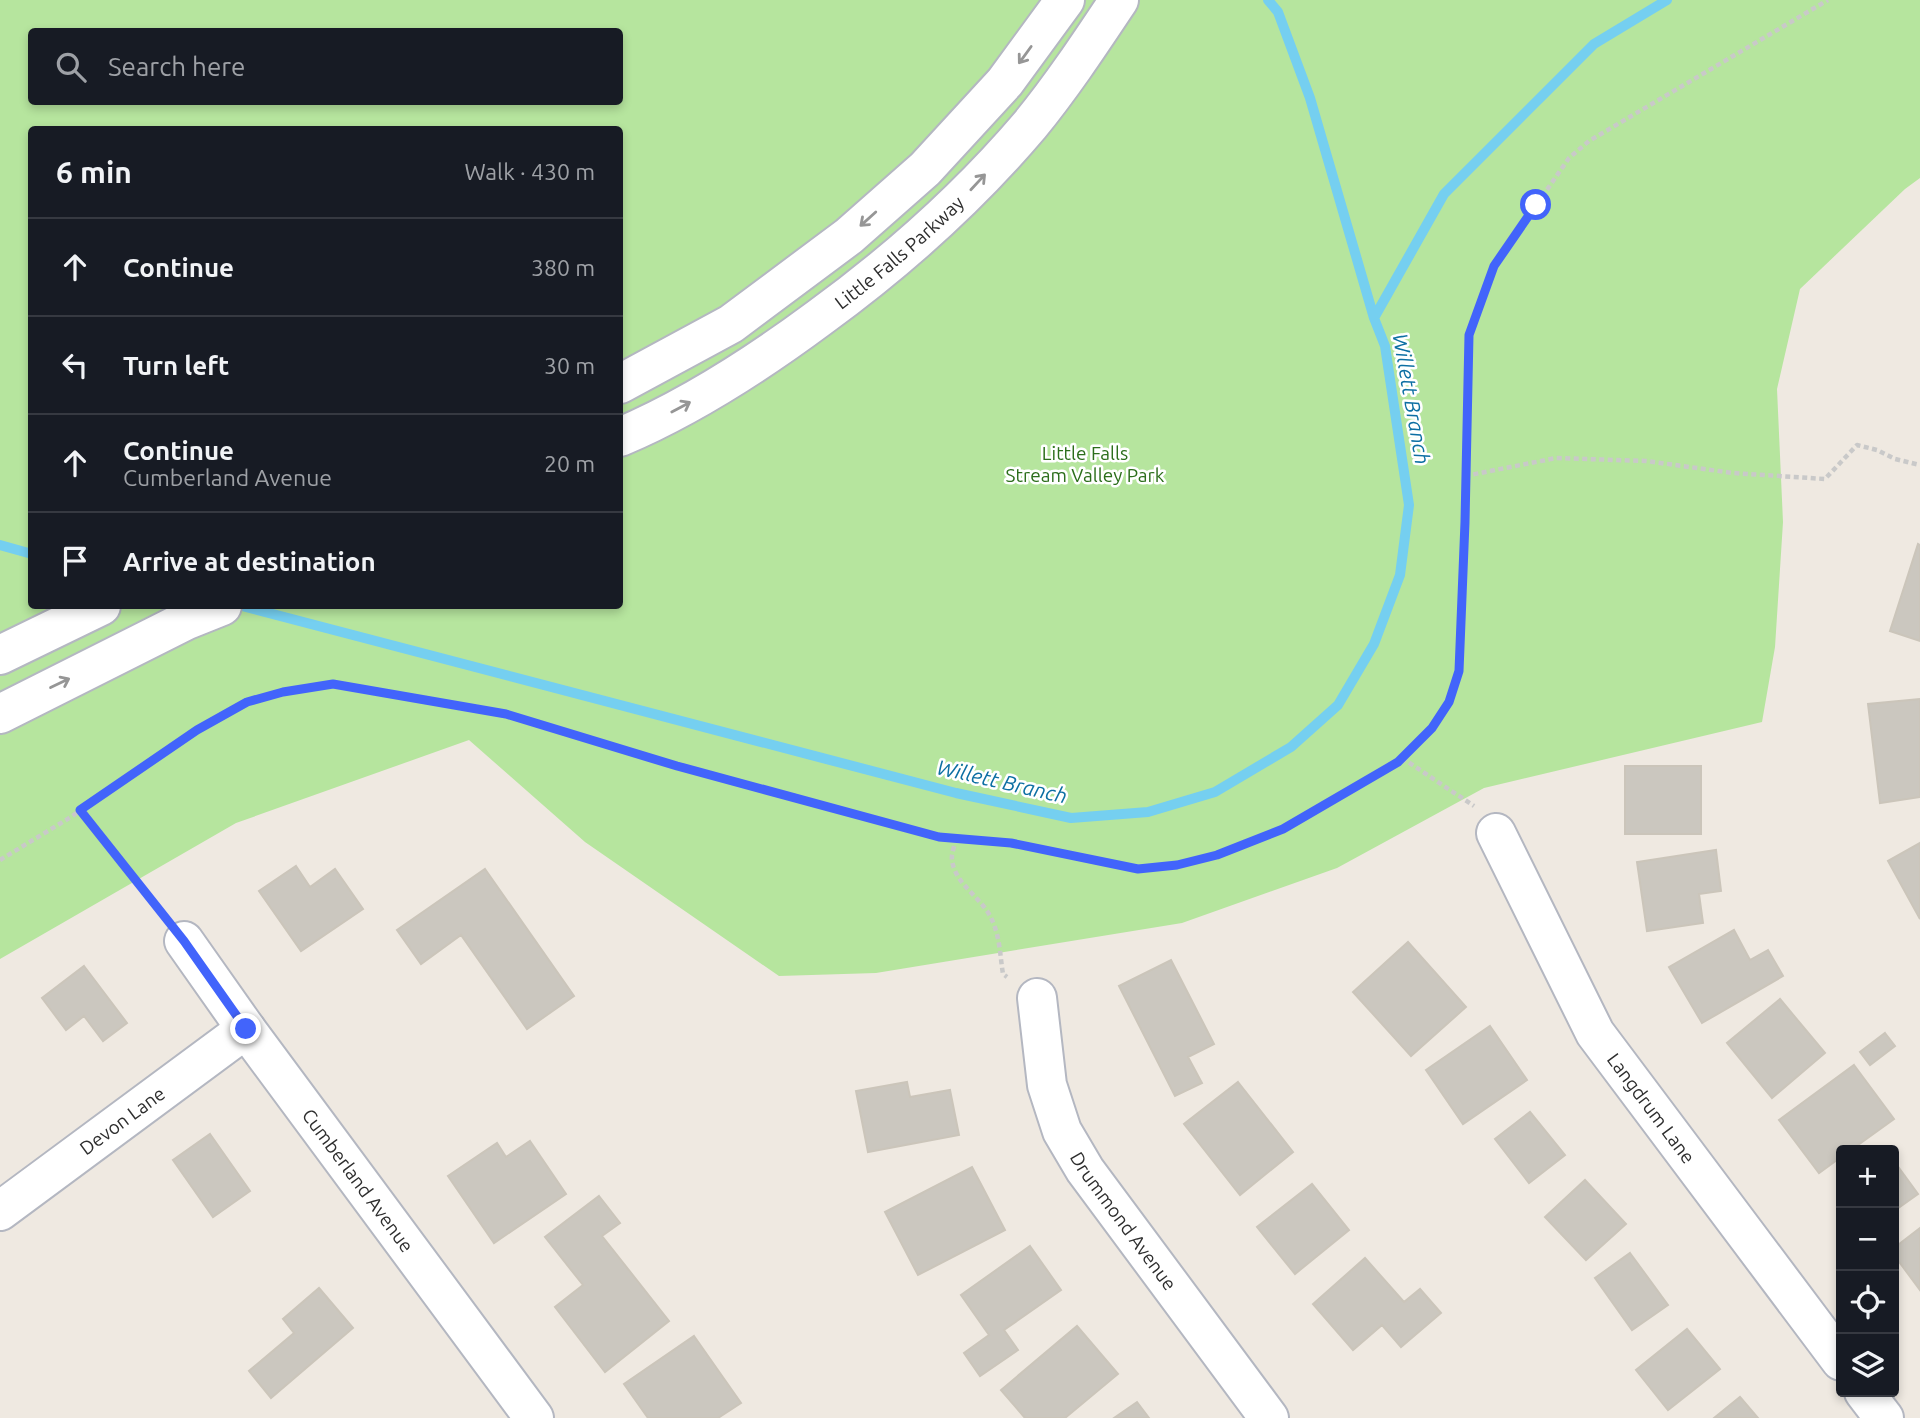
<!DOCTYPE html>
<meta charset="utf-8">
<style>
:root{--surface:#171b24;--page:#242831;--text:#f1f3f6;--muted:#9ea1a6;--line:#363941}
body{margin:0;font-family:Ubuntu,sans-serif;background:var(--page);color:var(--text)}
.controls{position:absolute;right:21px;bottom:21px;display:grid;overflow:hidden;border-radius:7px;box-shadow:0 4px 10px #0003}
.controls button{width:63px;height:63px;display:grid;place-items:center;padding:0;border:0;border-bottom:2px solid var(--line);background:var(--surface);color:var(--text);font:35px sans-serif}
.stop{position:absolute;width:21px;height:21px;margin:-16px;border:5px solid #4264fb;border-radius:50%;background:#fff}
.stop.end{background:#4264fb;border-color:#fff;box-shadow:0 2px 7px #0008}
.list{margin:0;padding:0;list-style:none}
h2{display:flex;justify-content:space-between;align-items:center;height:91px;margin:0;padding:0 28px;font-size:30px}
h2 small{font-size:23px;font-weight:400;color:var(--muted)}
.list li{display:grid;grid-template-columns:46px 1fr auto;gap:21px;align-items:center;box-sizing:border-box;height:98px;padding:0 28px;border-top:2px solid var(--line)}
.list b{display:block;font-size:26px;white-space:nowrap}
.list p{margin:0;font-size:23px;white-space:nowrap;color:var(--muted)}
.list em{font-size:23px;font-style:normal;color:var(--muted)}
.icon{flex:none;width:38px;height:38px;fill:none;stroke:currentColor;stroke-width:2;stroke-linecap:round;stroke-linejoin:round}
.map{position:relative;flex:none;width:1920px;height:1418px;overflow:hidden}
.search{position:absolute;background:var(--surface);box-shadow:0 4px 10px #0003;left:28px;top:28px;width:595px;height:77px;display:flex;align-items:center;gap:18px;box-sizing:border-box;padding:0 24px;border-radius:7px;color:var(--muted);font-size:26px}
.panel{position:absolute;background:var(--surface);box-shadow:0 4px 10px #0003;left:28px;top:126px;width:595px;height:483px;border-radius:7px}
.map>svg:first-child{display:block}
</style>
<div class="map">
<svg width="1920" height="1418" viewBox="0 0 1920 1418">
<rect width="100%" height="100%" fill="#efe9e1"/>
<!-- green -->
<path fill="#b6e59e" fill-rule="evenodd" d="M0,0H1920V178L1905,189L1800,289L1777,389L1783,522L1775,647L1762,722L1484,788L1337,868L1182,923L876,973L779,976L585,842L469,740L236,823L0,959ZM32,32H620V102H32ZM32,130H620V606H32Z"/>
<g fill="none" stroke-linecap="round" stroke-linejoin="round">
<!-- stream -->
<path stroke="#75cff0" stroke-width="10" d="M1374,318L1444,194L1594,44L1667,0
M0,545L32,554
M242,606L956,793L1071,818L1148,812L1215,792L1291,747L1338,705L1374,644L1400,575L1409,505L1385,346L1374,318L1310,98L1278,12L1268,0"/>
</g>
<!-- building -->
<path fill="#cbc7bf" stroke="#cbc5ba" stroke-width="2" d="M1918,544L1920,545V641L1890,631Z
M1920,699V797L1880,803L1868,704Z
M1625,766H1701V834H1625Z
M1920,843V919L1888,861Z
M1716,850L1721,891L1699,894L1703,923L1647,931L1637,862Z
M296,866L310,887L335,869L363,909L301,951L259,891Z
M485,869L574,996L527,1029L461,935L421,964L397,930Z
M1734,930L1750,960L1768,950L1783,976L1702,1023L1669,967Z
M1408,942L1466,1007L1411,1056L1353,992Z
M1171,960L1214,1044L1188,1057L1202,1083L1175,1096L1119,986Z
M84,966L127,1023L103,1041L84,1016L66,1030L42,998Z
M1780,999L1825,1053L1772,1098L1727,1043Z
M1490,1026L1527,1080L1463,1124L1426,1070Z
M1885,1033L1895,1046L1870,1065L1860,1052Z
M1854,1065L1894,1119L1851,1150H1841V1157L1819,1173L1779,1120Z
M907,1082L910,1097L950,1090L959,1135L868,1152L856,1091Z
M1238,1082L1293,1152L1240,1195L1184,1124Z
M1530,1112L1565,1155L1529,1183L1495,1139Z
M210,1134L250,1191L213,1217L173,1160Z
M530,1141L566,1194L494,1243L448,1176L497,1143L506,1157Z
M1894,1161L1918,1194L1894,1211Z
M972,1167L1005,1230L918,1275L885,1212Z
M1585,1180L1626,1224L1586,1260L1545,1217Z
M1312,1184L1349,1230L1295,1274L1257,1227Z
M599,1196L620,1223L602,1236L669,1321L605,1372L555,1307L583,1285L545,1237Z
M1920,1228V1290L1894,1255V1248Z
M1030,1246L1061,1290L1004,1330L1018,1350L980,1376L964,1353L989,1335L961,1295Z
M1630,1253L1668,1305L1632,1330L1595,1278Z
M1365,1258L1404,1302L1420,1289L1441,1313L1401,1347L1382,1325L1353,1350L1313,1304Z
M319,1288L353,1328L271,1398L249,1371L294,1333L283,1319Z
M1077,1326L1118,1374L1065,1418H1025L1001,1390Z
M1687,1329L1720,1369L1668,1410L1636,1370Z
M694,1336L741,1403L718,1418H648L624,1384Z
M1740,1397L1758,1418H1714Z
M1137,1402L1149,1418H1114Z"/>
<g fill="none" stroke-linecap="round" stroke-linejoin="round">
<!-- minor casing -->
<g stroke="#b4b7c1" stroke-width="42">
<g id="minor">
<path id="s1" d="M1496,833L1595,1033L1841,1361"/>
<path id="s2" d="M184,941L246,1029L534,1418"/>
<path id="s3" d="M1037,998L1047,1085L1062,1131L1085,1170L1269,1418"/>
<path id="s4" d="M0,1211L246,1029"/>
<path d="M1864,1392L1884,1418"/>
</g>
</g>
<!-- secondary casing -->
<g stroke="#b4b7c1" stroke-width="42">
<g id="secondary">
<path d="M620,384L731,324L849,236L925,169L1005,82L1065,0"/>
<path id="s5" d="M620,437C691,407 757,364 819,318C896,262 968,198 1030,125C1062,86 1091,42 1119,0"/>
<path d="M0,655L101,606"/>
<path d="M0,714L187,620L222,606"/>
</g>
</g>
<!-- path -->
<path stroke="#c9c9c9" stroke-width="4.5" stroke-dasharray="5 3.5" stroke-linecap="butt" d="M1465,476L1556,458L1646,461L1733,473L1825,479L1857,445L1877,450L1895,459L1920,465
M1402,758L1474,806
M80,810L162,913
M956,838C955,845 951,854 952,860C955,885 983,898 992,920C1000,937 1000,956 1003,974L1007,977
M0,860L71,817L123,779L196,730L247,702L283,692L333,684L506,714L677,766L939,837L1011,843L1138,869L1177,865L1217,855L1283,829L1397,763L1432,728L1449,702L1459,671L1465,522L1466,380L1469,335L1494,266L1569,158L1589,141L1828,0"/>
<!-- minor -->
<use href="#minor" stroke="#fff" stroke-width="38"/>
<!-- secondary -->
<use href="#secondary" stroke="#fff" stroke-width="38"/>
</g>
<!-- one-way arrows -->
<defs><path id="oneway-shaft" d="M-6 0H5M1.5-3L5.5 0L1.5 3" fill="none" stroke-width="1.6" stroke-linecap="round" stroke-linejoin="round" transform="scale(1.75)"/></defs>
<g stroke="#969696">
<use href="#oneway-shaft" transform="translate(1025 55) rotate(126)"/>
<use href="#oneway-shaft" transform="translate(978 182) rotate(-47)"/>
<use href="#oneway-shaft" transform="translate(868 219) rotate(138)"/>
<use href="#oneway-shaft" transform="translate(681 407) rotate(-28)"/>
<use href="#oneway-shaft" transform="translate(60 683) rotate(-26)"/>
</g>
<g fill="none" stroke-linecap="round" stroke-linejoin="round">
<!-- route -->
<path stroke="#4264fb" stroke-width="9" d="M246,1029L184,941L80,810L197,730L247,702L283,692L333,684L506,714L677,766L939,837L1011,843L1138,869L1177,865L1217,855L1283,829L1398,762L1432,728L1449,702L1459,671L1465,522L1469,335L1494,266L1536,205"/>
</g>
<g text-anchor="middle" stroke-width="5" stroke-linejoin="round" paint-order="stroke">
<!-- street labels -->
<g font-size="19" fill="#2e2e2e" stroke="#fff">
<text dy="7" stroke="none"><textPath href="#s5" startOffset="336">Little Falls Parkway</textPath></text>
<text dy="7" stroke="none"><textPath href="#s1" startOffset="317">Langdrum Lane</textPath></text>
<text dy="7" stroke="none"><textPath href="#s4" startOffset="152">Devon Lane</textPath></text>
<text dy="7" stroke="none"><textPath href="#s2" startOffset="296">Cumberland Avenue</textPath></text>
<text dy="7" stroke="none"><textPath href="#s3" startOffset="245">Drummond Avenue</textPath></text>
</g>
<!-- park labels -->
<g font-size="19" fill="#2c6e1b" stroke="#fff">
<text x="1085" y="460">Little Falls<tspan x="1085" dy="22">Stream Valley Park</tspan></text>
</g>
<!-- water labels -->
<g font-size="21" font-style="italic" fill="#0d6fa3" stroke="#fff">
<text transform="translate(1411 399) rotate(80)" y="7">Willett Branch</text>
<text transform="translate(1002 782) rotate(13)" y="7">Willett Branch</text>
</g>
</g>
</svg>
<div class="controls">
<button>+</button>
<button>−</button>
<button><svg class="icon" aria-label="locate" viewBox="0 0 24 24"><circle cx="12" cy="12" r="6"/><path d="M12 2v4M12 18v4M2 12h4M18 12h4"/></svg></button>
<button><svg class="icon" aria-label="layers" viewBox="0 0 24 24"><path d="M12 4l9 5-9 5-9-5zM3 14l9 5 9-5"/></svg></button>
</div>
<div class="stop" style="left:1536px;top:205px"></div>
<div class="stop end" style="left:246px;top:1029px"></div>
<div class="search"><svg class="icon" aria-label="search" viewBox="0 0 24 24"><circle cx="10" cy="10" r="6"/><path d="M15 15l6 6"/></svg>Search here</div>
<section class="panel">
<h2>6 min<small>Walk · 430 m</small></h2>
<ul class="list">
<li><svg class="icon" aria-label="ahead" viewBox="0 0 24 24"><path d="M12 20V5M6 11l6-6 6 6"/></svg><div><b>Continue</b></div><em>380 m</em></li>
<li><svg class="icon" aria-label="left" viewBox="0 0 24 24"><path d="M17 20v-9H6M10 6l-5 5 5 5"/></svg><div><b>Turn left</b></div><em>30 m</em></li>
<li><svg class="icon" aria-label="ahead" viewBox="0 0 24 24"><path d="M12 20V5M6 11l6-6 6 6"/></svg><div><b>Continue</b><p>Cumberland Avenue</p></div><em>20 m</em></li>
<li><svg class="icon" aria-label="arrive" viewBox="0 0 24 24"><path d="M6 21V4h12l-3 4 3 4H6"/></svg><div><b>Arrive at destination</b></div></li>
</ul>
</section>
</div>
